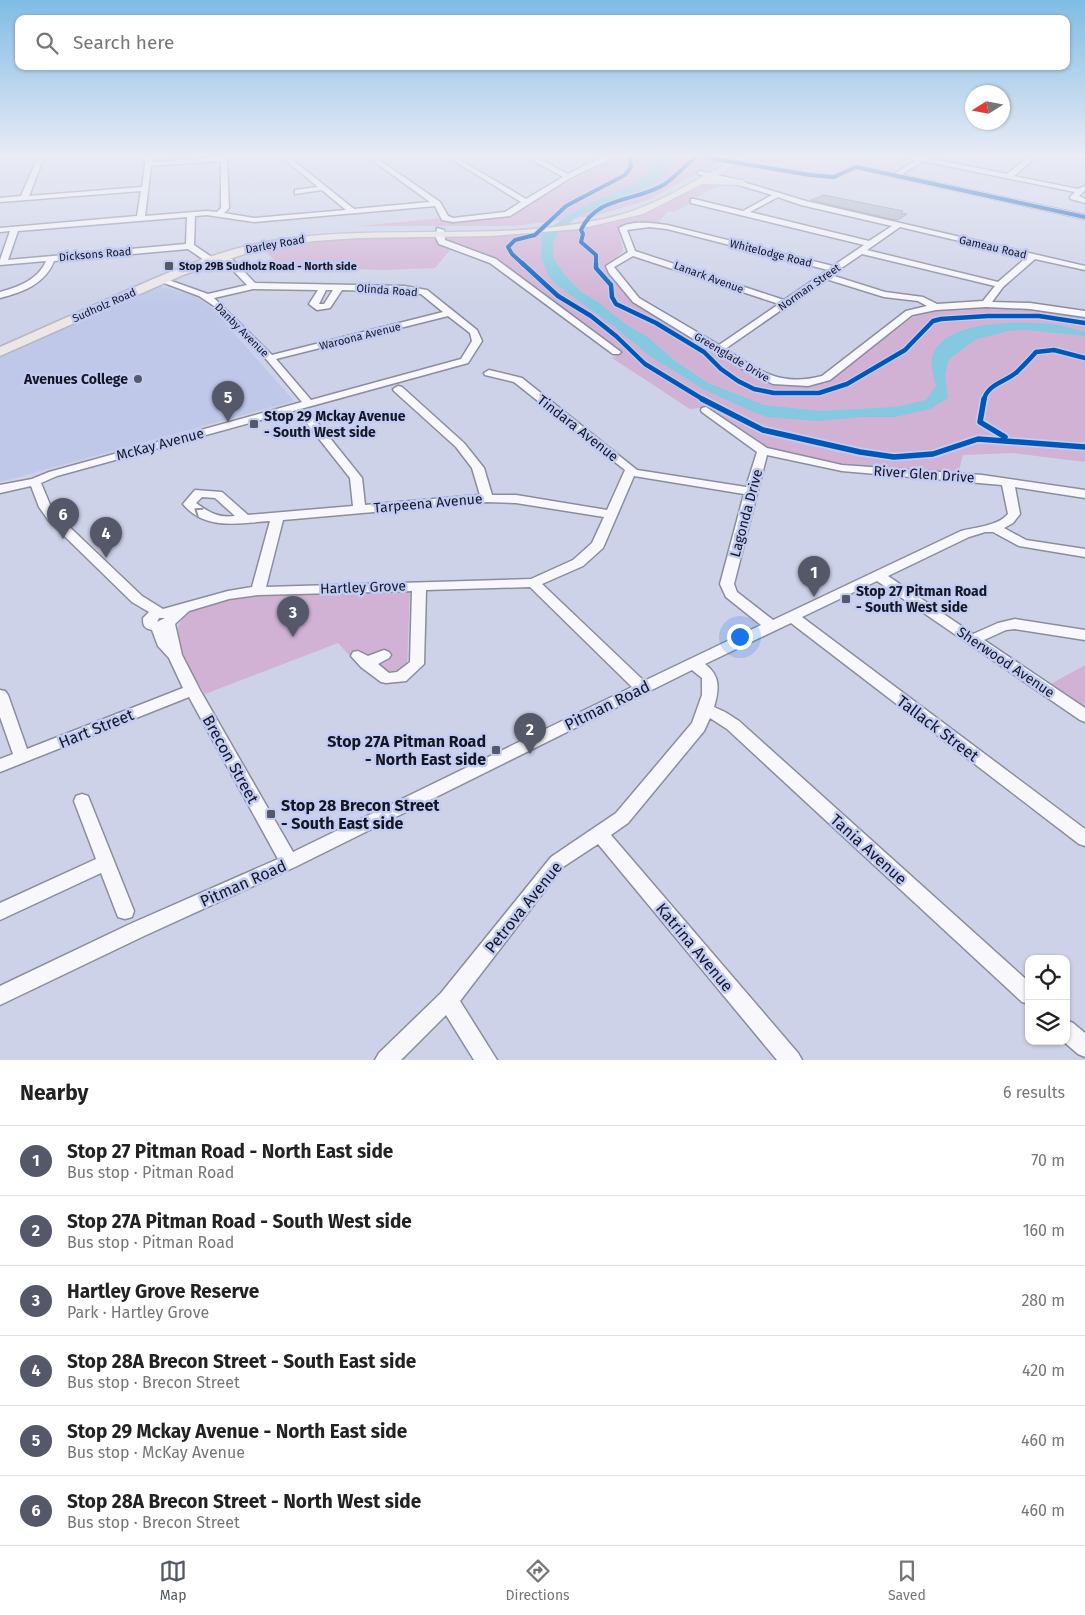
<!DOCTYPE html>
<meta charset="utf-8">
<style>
:root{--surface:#fff;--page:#f2f2f2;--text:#222;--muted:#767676;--line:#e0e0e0;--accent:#555869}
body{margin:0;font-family:"Fira Sans",sans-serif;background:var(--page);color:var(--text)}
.controls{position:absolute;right:15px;bottom:15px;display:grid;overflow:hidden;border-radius:10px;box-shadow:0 1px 4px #0004}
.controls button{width:45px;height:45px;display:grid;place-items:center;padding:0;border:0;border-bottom:1px solid var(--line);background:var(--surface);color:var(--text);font:25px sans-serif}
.compass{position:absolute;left:965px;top:85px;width:45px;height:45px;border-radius:50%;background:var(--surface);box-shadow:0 1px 4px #0004;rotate:259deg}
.you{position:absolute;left:739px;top:636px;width:18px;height:18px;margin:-12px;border:4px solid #fff;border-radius:50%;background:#1a73e8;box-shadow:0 0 0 8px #1a73e833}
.badge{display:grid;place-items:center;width:32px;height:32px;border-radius:50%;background:var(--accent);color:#fff;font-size:16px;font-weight:700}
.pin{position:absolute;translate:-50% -41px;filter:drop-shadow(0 1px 2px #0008)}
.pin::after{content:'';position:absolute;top:26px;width:18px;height:15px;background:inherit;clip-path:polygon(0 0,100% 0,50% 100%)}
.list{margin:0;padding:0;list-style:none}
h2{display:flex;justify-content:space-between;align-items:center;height:65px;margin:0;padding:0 20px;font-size:21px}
h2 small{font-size:16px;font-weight:400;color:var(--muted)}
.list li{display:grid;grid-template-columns:32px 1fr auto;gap:15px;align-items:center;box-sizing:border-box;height:70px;padding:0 20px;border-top:1px solid var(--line)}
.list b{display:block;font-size:19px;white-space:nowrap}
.list p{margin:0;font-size:16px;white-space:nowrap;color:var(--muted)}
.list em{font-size:16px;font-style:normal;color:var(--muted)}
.icon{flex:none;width:28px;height:28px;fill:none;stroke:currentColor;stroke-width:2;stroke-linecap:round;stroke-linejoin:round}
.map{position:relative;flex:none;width:1085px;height:1060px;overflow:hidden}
.search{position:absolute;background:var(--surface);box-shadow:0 1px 4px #0004;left:15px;right:15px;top:15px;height:55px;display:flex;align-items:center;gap:12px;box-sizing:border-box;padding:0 18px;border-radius:10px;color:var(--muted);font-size:19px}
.sheet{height:485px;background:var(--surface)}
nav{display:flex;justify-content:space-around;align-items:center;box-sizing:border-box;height:70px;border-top:1px solid var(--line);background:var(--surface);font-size:14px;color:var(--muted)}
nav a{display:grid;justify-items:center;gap:2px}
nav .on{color:var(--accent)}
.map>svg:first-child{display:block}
</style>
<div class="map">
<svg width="1085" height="1060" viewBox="0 0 1085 1060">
<rect width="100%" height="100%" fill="#ced2e8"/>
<!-- built -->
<path fill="#c0c8ea" d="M159,286L193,295L212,308L294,401L0,482V357Z"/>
<!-- green -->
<path fill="#d1b2d5" d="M610,157H688L717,162L648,200L594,216L513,226H359L441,218L443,221L448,222L508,216L575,178L607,162Z
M711,182H726L692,199L691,201L693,202L674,212L668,211L658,223L618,228L623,251L607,266L633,301L744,369L772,384L812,386L832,379L914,316L940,309L988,306L1037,308L1085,316V462L1013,453L963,455L958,473L855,467L805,458L768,448L707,407L690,409L612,358L623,352L613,347L492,258C477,251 455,247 444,237C510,235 578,236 642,215C666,207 686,188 711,182Z
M432,237L451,249L435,268L384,270L282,267L263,249L317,240Z
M410,589L407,668C394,672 377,673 364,667C355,664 345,650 338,643L205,694C196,679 174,645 178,628C182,614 196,607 209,603C238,595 267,595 296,594C334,592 372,591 410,589Z
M1085,665V709L1049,685Z"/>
<!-- water -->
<path fill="#84c9df" d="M674,157L664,175L656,183L621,199L578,216L557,234L553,245V258L564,274L580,291L598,302L628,326L648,337L675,361L708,383L764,405L819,411L896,407L926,400L936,386C933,376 929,362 934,352C950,318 1028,321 1059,325C1068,327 1076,330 1085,332V336L1027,330L1008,331L977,339L949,359L945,375L948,398L930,409L895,417H861L819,421L767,417L751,411L703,389L651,357L615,327L557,285L549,277L541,256L542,235C560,219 579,208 602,198C619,191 636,185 650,172L648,163L653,158Z"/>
<!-- building -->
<path fill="#aeb5c5" stroke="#9097a6" d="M824,195L903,211L901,213L907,214L898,220L891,219L811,200Z"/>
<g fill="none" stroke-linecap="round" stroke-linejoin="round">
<!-- minor casing -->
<g stroke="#8a8d9d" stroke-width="3">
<path id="minor" d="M38,157H44L29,196L142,187L146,157H152V162L227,157L229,208L224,213L254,218L346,210L322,190L295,194V190L318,187L282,157H289L354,209L430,202L368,157H375L440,202L448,216L453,218L505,212L521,202L448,157H455L526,199L563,177L527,157H535L568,174L602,157H608L604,162L570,178L510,216L453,222L442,220L435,206L254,222L207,215L195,216L194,245L213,258V262H207L188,249L54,261C45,284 23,292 0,298V292C18,287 38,280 46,261L0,265V260L10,231L0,232V228L137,216L141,191L0,202V198L21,196ZM221,161V208L217,212L207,211L145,216L151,166ZM187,217L186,244L8,260L18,231Z
M908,157H922L1007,174L1029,157H1036L1014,176L1078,189L1085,186V190L1079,196L1085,199V203L1071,199L1070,197L1075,192L923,161L901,175L1085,215V219L860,169L863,167L894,174L916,160Z
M700,171L730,178L806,201L1085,266V270L1035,259L1003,287L992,302L1030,303L1085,311V317L1030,309L986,307L936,310L912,315L830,380L808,386L773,384L744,370L633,302L609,273L606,266L628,252L619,228C631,220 653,223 667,225L833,266L864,245L691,203V199H694L743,211L772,195L726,181L698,174L697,173ZM778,197L801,205L892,226L869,241L750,212ZM649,227L667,229L828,270L784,300L635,251L627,230ZM900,227L1027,257L998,282L867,250ZM862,254L995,286L983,301L937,304L923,297L885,292L831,275ZM633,256L779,304L719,345L639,298L614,267ZM826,279L884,297L918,301L927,306L906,311L822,376C781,387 759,371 725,349Z
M437,228L444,230L445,240L496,259L621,352L619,354H613L490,263L439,244L436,238Z
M226,259H232L255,283L404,286L427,290L477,330L482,341L468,363L57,476L41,483L51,507L57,515L142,596L163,609L228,591L252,587L270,521C239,523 205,531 183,504L195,490L222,492L248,515L353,506L350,478L301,416L300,414L301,412H309L362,478L365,505L480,495L472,468L456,447L394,391L393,389L398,386L402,387L464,443L484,468L492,495H516L607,510L625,470L514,382L485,375L484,373L489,370L522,378L637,470L746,487L757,452L702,412L701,410L702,408L706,407L767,448L842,465L982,475L1085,490V498L1015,487L1020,514L1013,523L1004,528L1026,540L1085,549V557L1019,546L993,532H985L969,537L888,576L973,634L998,623L1015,619L1085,630V640L1015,629L1006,630L984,640L1085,708V722L1080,720L877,581L802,617L1085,829V846L1079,844L791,623L705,664C721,676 719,690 714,707L725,712L739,721L1029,982V1004L1022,1002L727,729L710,718L704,731L628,823L611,835L798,1053L802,1060H777L598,844L563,867L460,1001L497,1060H474L446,1015L401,1060H375L379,1053L441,993L551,857L616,813L692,723L702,695V678L692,670L295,867L144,936L0,1005V986L130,924L278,859L189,697L0,772V759L13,754L0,717V690L5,691L8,695L27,749L183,688L169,658L158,646L152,630C144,628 143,626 143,618L149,612L132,602L49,521L39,507L31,486L0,493V485L32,479L49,472L302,402L267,360L214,306L199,296L156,280L163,278L208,294L247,285L226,263ZM253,289L318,290L309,304L317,310L330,308L342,290L404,292L421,294L443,312L272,355L214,298ZM326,290H333L324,304H319ZM448,316L470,333L472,341L461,359L311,400L276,359ZM767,455L842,471L1002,485L1008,514C998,526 976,527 961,531L773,620L737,592L734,584ZM634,476L744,494L720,584L726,597L761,625L644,681L542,584L583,566L603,548ZM202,497L215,498L235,516C218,518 210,513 196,503ZM487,502L516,503L604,517L592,543L573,560L531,579L266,587L283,520ZM530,587L632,687L293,852L200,690L182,655L175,624L189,611L229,599L258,595L412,591L410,662L397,672L389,673L378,664L389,658L391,655L389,652L384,650L368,656L358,651L353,652L351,656L361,667L381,682L386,683L406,681L424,664L426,590ZM159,618H165L157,622Z
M82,794L88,796L134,911L132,917L125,919L118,917L101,873L0,920V903L96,859L74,801L76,796Z
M1066,1020L1073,1023L1085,1033V1057L1078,1054L1063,1041H1066Z"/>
</g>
<!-- major casing -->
<g stroke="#b2b4bf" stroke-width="3">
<path id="major" d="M740,157H750L712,178L741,180L744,181V185L702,184L643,214L579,229L491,236L358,238L314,241L253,251L183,275L0,356V347C43,328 85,309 128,290C174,270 222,249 271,241C387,222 507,245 620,215C663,203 700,176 740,157Z"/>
</g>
<!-- minor -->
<use href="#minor" fill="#f8f8fc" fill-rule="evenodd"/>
<!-- major -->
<use href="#major" fill="#ece6e7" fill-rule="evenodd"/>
<!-- cycleway-far2 casing -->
<g stroke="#c3ccf2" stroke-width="5.5">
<path id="cycleway-far2" d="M704,157L810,175L834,177L856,167L1085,217
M524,265L512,254L508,247L515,240L535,235L566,206L625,175L631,167L630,157
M596,265V255L581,242L583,234L581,230C597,195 637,202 665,184C675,177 685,166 694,158"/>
</g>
<!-- cycleway-far1 casing -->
<g stroke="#c3ccf2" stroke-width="7">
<path id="cycleway-far1" d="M522,263L558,296L591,316L616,336L645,364L704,400
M596,263V268L611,285L612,297L616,304L656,323L704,352L721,369L738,381L754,389L774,393H819L847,384L905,350L933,321L941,319L988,316H1039L1085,323
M984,400C987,384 1006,382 1017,372C1023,366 1030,359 1036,352L1054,350L1085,358"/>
</g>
<!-- cycleway casing -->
<g stroke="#c3ccf2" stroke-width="9">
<path id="cycleway" d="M702,399L763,430L860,452L894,457L933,454L978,439L1085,447
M984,399L980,422L1005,437"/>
</g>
<!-- cycleway-far2 -->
<use href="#cycleway-far2" stroke="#0057b8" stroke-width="4"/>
<!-- cycleway-far1 -->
<use href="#cycleway-far1" stroke="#0057b8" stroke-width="4.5"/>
<!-- cycleway -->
<use href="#cycleway" stroke="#0057b8" stroke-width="5.5"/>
</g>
<!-- one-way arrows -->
<defs><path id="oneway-chevron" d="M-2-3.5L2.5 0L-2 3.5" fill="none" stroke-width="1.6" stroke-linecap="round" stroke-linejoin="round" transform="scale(1.25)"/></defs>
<use stroke="#91929b" href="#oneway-chevron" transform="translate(198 511) rotate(-146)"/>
<!-- sky -->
<linearGradient id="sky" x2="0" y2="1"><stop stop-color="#80bce4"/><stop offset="0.51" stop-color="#e9ebf5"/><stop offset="1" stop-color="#e9ebf5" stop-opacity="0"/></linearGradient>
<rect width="1085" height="305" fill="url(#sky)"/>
<!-- markers -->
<g fill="#555869" stroke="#c3ccf2" stroke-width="2">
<rect x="164" y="261" width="10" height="10" rx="2.5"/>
<circle cx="138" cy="379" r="5"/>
<rect x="249" y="419" width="10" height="10" rx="2.5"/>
<rect x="841" y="594" width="10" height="10" rx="2.5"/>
<rect x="491" y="745" width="10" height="10" rx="2.5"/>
<rect x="266" y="809" width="10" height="10" rx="2.5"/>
</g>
<g text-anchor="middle" stroke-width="5" stroke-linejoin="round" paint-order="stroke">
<!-- far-street labels -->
<g font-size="11" fill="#141624" stroke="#c3ccf2">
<text transform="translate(275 244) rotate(-10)" y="4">Darley Road</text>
<text transform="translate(993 247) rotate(13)" y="4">Gameau Road</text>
<text transform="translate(771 253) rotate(14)" y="4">Whitelodge Road</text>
<text transform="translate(95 254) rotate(-5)" y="4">Dicksons Road</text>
<text transform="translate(709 277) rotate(20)" y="4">Lanark Avenue</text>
<text transform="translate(809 287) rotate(-35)" y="4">Norman Street</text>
<text transform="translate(387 290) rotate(4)" y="4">Olinda Road</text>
<text transform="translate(104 305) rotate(-24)" y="4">Sudholz Road</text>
<text transform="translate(242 330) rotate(45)" y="4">Danby Avenue</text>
<text transform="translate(360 336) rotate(-14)" y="4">Waroona Avenue</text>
<text transform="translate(732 357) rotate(31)" y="4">Greenglade Drive</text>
</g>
<!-- far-poi labels -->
<g font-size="11" font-weight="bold" fill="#141624" stroke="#c3ccf2" text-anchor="start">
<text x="179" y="270">Stop 29B Sudholz Road - North side</text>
</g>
<!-- poi labels -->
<g font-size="14" font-weight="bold" fill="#141624" stroke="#c3ccf2" text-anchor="start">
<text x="128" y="384" text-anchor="end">Avenues College</text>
<text x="264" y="421">Stop 29 Mckay Avenue<tspan x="264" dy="16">- South West side</tspan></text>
<text x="856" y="596">Stop 27 Pitman Road<tspan x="856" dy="16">- South West side</tspan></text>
</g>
<!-- street labels -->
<g font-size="14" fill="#141624" stroke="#c3ccf2">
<text transform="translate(578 428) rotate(38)" y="5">Tindara Avenue</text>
<text transform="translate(160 444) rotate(-15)" y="5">McKay Avenue</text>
<text transform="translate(924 474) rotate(4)" y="5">River Glen Drive</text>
<text transform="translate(428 503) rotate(-5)" y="5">Tarpeena Avenue</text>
<text transform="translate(746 513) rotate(-75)" y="5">Lagonda Drive</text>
<text transform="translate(363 587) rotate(-2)" y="5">Hartley Grove</text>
<text transform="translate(1006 662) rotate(34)" y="5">Sherwood Avenue</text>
</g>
<!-- near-street labels -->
<g font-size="16" fill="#141624" stroke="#c3ccf2">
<text transform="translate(607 705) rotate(-26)" y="6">Pitman Road</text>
<text transform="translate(96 728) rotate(-22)" y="6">Hart Street</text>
<text transform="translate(938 728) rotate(37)" y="6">Tallack Street</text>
<text transform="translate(231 759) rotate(61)" y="6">Brecon Street</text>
<text transform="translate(869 849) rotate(42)" y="6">Tania Avenue</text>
<text transform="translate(243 883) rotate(-24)" y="6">Pitman Road</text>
<text transform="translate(523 907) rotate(-51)" y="6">Petrova Avenue</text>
<text transform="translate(695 947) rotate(50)" y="6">Katrina Avenue</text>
</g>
<!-- near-poi labels -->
<g font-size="16" font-weight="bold" fill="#141624" stroke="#c3ccf2" text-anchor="end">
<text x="486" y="747">Stop 27A Pitman Road<tspan x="486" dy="18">- North East side</tspan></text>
<text x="281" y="811" text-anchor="start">Stop 28 Brecon Street<tspan x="281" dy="18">- South East side</tspan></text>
</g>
</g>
</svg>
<div class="controls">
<button><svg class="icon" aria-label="locate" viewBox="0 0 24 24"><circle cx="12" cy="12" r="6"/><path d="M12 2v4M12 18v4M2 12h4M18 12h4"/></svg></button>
<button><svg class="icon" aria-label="layers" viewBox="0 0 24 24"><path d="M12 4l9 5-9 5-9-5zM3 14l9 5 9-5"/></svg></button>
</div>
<svg class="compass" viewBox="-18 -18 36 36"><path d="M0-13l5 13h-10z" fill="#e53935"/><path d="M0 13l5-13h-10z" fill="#767676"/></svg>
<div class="you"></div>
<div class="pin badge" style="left:814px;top:597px">1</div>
<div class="pin badge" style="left:530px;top:754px">2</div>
<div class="pin badge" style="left:293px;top:637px">3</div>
<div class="pin badge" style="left:106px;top:558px">4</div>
<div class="pin badge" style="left:228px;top:422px">5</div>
<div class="pin badge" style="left:63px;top:539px">6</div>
<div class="search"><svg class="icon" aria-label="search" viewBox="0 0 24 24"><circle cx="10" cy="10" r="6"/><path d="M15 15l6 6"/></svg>Search here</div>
</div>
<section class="sheet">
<h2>Nearby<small>6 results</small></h2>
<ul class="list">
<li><span class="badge">1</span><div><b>Stop 27 Pitman Road - North East side</b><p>Bus stop · Pitman Road</p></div><em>70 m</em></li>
<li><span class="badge">2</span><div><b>Stop 27A Pitman Road - South West side</b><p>Bus stop · Pitman Road</p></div><em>160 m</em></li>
<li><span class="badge">3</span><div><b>Hartley Grove Reserve</b><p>Park · Hartley Grove</p></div><em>280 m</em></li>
<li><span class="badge">4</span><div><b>Stop 28A Brecon Street - South East side</b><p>Bus stop · Brecon Street</p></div><em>420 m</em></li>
<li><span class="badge">5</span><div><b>Stop 29 Mckay Avenue - North East side</b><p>Bus stop · McKay Avenue</p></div><em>460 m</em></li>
<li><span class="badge">6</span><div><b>Stop 28A Brecon Street - North West side</b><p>Bus stop · Brecon Street</p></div><em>460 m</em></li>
</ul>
</section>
<nav>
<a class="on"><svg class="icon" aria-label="map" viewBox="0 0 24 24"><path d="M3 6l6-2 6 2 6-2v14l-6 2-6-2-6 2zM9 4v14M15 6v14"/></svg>Map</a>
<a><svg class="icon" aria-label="directions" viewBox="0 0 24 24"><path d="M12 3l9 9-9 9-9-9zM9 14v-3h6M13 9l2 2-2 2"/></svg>Directions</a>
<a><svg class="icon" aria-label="saved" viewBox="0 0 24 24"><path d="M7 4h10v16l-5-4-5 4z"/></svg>Saved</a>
</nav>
